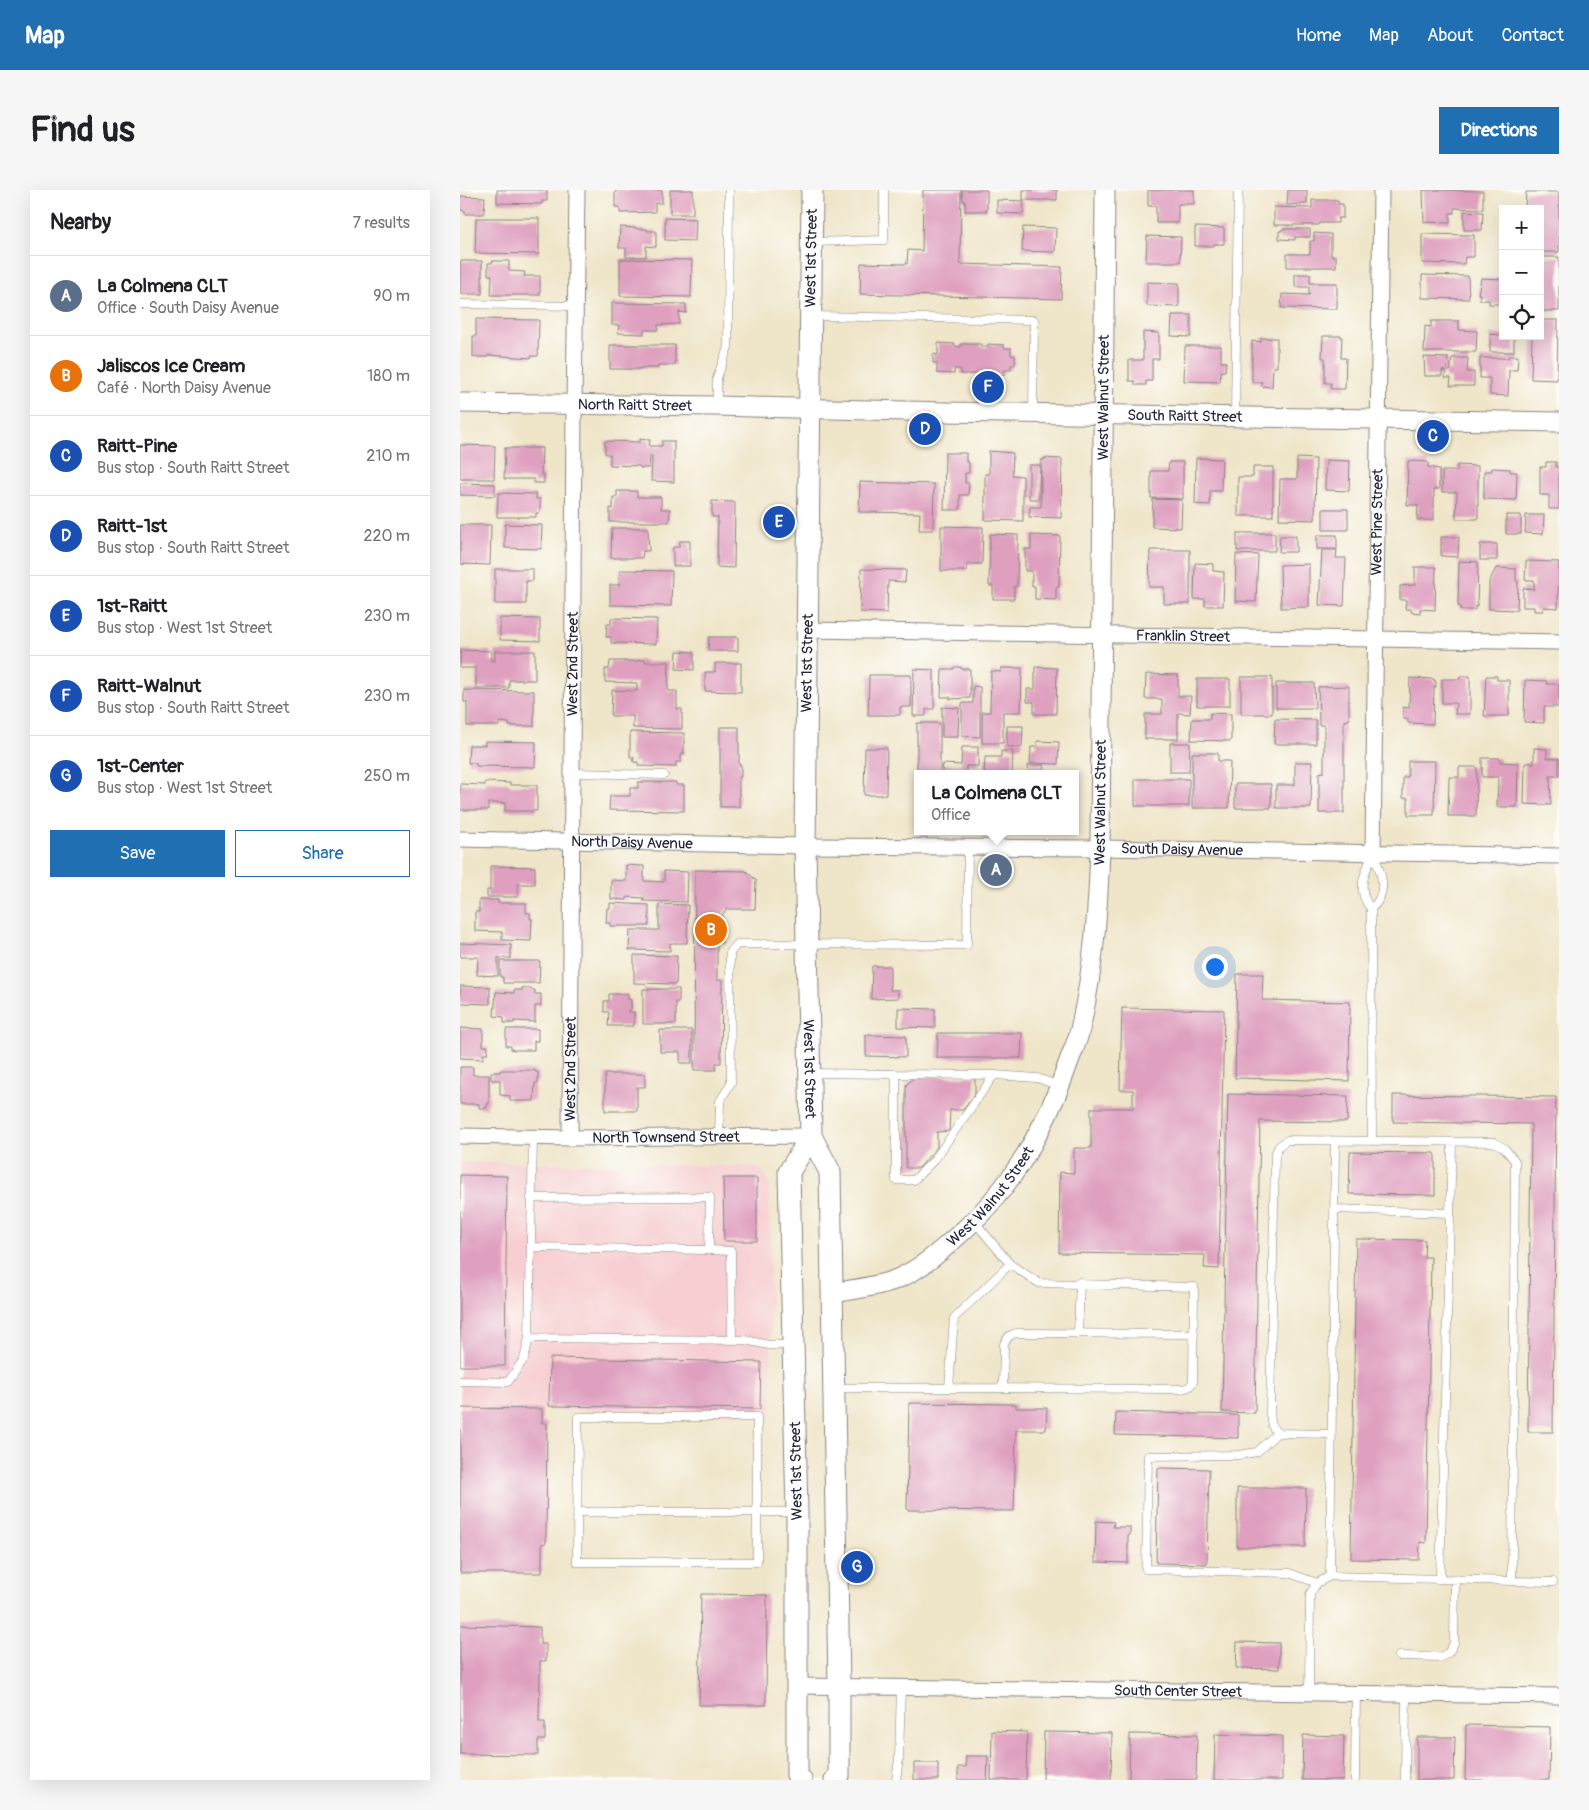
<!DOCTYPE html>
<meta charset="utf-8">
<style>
:root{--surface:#fff;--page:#f6f6f6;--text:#202124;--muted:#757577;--line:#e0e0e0;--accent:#1f6fb2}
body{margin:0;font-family:Pangolin,sans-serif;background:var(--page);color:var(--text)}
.controls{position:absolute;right:15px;top:15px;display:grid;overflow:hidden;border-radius:0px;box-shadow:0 5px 20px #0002}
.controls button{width:45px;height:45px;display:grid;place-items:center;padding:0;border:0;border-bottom:1px solid var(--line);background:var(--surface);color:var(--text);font:25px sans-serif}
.you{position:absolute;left:754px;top:776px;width:18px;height:18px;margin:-12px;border:4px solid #fff;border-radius:50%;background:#1a73e8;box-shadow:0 0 0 8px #1a73e833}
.badge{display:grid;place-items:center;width:32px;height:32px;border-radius:50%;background:var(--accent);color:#fff;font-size:16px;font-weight:700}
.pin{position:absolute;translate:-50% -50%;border:2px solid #fff;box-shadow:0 1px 5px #0006}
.popup{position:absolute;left:454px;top:580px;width:165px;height:65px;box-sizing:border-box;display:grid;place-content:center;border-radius:0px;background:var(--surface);filter:drop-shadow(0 1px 4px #0005);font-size:16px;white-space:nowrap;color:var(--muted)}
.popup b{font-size:19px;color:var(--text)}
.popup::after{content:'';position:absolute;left:50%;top:100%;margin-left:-10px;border:10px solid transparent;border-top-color:var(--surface)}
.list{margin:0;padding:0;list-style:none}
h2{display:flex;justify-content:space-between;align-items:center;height:65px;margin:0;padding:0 20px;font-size:21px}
h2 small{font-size:16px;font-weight:400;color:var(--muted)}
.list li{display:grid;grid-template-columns:32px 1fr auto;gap:15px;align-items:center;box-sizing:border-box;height:80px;padding:0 20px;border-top:1px solid var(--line)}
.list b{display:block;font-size:19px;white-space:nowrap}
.list p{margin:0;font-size:16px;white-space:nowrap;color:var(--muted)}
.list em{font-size:16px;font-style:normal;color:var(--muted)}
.actions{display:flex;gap:10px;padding:15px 20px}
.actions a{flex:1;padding:11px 0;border:1px solid var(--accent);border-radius:0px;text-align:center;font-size:18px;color:var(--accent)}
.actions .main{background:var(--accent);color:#fff}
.icon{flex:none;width:28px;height:28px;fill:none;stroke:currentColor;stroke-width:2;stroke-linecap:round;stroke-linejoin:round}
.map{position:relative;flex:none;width:1099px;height:1590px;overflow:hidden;border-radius:0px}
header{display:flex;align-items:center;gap:30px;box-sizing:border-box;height:70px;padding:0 25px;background:var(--accent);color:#fff}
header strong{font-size:24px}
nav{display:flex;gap:28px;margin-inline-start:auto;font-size:18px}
.intro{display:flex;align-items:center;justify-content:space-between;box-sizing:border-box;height:120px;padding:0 30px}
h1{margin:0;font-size:35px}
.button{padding:12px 22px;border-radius:0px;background:var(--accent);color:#fff;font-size:18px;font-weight:700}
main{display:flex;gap:30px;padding:0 30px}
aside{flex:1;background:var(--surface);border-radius:0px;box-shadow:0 5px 20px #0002}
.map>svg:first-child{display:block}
</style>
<header>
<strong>Map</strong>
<nav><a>Home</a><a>Map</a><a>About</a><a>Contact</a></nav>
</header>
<div class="intro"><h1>Find us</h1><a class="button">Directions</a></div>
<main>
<aside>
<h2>Nearby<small>7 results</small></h2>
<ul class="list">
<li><span class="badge" style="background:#5c6f8a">A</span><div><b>La Colmena CLT</b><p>Office · South Daisy Avenue</p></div><em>90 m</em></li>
<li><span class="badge" style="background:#e8710a">B</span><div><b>Jaliscos Ice Cream</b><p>Café · North Daisy Avenue</p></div><em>180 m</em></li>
<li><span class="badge" style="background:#1a4fb4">C</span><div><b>Raitt-Pine</b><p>Bus stop · South Raitt Street</p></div><em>210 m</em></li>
<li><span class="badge" style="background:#1a4fb4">D</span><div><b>Raitt-1st</b><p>Bus stop · South Raitt Street</p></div><em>220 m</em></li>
<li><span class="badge" style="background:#1a4fb4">E</span><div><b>1st-Raitt</b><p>Bus stop · West 1st Street</p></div><em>230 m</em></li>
<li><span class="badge" style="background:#1a4fb4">F</span><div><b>Raitt-Walnut</b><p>Bus stop · South Raitt Street</p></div><em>230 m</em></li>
<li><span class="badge" style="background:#1a4fb4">G</span><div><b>1st-Center</b><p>Bus stop · West 1st Street</p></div><em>250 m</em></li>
</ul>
<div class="actions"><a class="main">Save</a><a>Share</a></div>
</aside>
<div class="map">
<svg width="1099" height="1590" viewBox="0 0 1099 1590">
<rect width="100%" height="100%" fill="#fdfcf7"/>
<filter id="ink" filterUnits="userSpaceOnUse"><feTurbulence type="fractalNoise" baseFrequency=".02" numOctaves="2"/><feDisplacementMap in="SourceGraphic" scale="10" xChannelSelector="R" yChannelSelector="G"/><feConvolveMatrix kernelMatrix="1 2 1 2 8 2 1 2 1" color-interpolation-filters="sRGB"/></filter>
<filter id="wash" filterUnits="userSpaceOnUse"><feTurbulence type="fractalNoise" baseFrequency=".0096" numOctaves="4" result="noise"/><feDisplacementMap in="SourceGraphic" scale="20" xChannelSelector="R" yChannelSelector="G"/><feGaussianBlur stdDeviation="1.12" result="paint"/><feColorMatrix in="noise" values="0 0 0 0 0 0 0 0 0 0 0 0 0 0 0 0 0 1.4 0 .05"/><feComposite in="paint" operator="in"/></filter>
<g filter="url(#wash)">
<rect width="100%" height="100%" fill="#efe5c9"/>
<!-- built -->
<path fill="#f7cfd2" d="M0,972L293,976L303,981L309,993L312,1225L90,1220L86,1218L0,1217Z"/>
<g id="blocks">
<!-- building -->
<path fill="#dfa0c0" d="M37,0H87V11H82V14L37,13Z
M156,0H202V13H195V22L160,23V17H155V2H156Z
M210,0H233V24H210Z
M463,0H501L500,74L602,77L601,109L400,104L401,73L447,74L448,60L462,61Z
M502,0H527V21H505V11H503Z
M563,0H597V10H563Z
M688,0H734V14H718V33H696V16H688Z
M828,0H847V14L827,15Z
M963,0L1023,1V19L994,18V23H990V33L964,32Z
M1066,2H1099V62H1080V19H1065Z
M0,6L25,7L24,24H5V21L0,20Z
M537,10L564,11L563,24L537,23Z
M852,10H878V14H883V28H878V33H859V35H814V17L852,18Z
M1004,21L1023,22L1022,40H1004Z
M16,28H79V64L15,63Z
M205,28L236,29L235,51L205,50Z
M160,37L177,38V39H187V41H196V57L186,56V67H166V58H159Z
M563,37L596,38L595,62L562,61Z
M735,37L764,38V54H754V56H735Z
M822,39H850V47H835V50L819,49V41H822Z
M854,43L871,44V66H876V77H827V64H850V51H854Z
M962,44L1014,45V67H1005L1004,74L962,73Z
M687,46L721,47L720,72H686Z
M1080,67H1099V121H1080Z
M160,69L232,70L231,107L160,106Z
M0,71H22V104H0Z
M32,71H49V81L65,82L64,86H80V105H31L32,85H28V73H32Z
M835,84H850V93H877V119L821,118L822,104L849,105V97H835Z
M962,85L1008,86L1009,109L962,108Z
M1021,88L1042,89V114H1029V110H1020V104H1018Z
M687,92L719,93V117L687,116Z
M152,113L226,114V123L219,122V134L198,135V140H184V144L158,143L159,135H152Z
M712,125H731V147L711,146Z
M16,129L79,130L78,166H71V168L28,165V167H13V146H16Z
M1080,130H1098L1097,190L1071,189L1072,146H1080Z
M971,131H999V140L1017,141L1016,162H964L965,136L971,137Z
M683,142L699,143V169H692V191H686V195H675V191H669V170H683Z
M1030,144L1054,146V162H1030Z
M863,146H882L881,168H886L885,199H871V193H865V168H862Z
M801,148H817V177H813L812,197L801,196L802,192H792V151L801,152Z
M478,153L495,154L494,156L501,157V154H521V157H528V154L544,155V158H551V165L555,166V175H551V180H544V185L527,184V181H521L520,184H501V179H494V184L477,183V173H473V164L478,165Z
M150,155H215V175H198V178H180V179H150Z
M725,156H761V172H766L765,181H761L760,192L724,191Z
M1048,166H1058L1057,180H1049L1048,206L1030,205V188H1020V168H1048Z
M964,167L988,168L987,181H990L992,168H1008L1007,182H1014V196H990L991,188H985V181L982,180V186H965Z
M180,249L190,250L189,256H202V251H214V292L191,291L192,266H190L189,278H180V276L150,275V264H145V251L180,252Z
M0,255L35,256L34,289H0Z
M45,258H82L81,285H84V293H74V289H44Z
M529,261L553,263L552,285L563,286V331L525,330V284H529Z
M485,263H506V272H509V283H505V293H509L508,305H500V320H484Z
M584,268L602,269L601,328L569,327L570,317H581V270H584Z
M736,268L762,269L761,301H750V315L735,314Z
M837,268L856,269L855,330L819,329L820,289H837Z
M866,270L890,271L889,301L865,300Z
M948,271L968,272V277L979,279V299H974V330H957L958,315H947Z
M709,272H723V309L691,308V281H708Z
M1086,272H1096V277H1099V319H1089V305H1080V277H1086Z
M569,275H580L579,309H569Z
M997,275L1018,276V329H996L997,302H982V281H997Z
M793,277H813V326H778V287H793Z
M1032,278L1050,279V282H1057L1056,310L1024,309V281H1032Z
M400,292L474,294L473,340H459L460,323L399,322Z
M0,293L35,294V306L0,305Z
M157,301H177V307H201V319H210L209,332H150V318L153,319V307H157Z
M38,303L76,304V309H80V323H76V327H37Z
M693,309L722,310L721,338L692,337Z
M252,311L275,312L274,378L257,377L258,327H252Z
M863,319H888V340H863Z
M1046,325H1061V344H1046Z
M1066,325H1084L1083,344L1065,343Z
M45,334L82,335L81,359L45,358Z
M0,335H31L30,375L0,374Z
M481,336L523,337L522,374H507V381H481Z
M152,338H188L189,361H183L182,368H151Z
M777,343H815V361H777Z
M530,344L558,345L557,397L554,396V409H533V396H529Z
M571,345L600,346L599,397H596V410L575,409V396H572V381H565V359H571Z
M857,345H877V359H857Z
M820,346H836V362H819Z
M981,347H999L998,367L981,366Z
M220,351H230V376H213V357H219Z
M1020,354H1037V370H1020Z
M690,360H730V414H704V397H689Z
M862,360H877L876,368H886L884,416L859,415Z
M776,364L798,365L796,412L775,411Z
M999,371L1018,372L1017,417L1015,416V420H1000V416H998Z
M1066,371L1099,372L1098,418L1083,417V421H1074V417H1063V398L1074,399V390H1065Z
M735,373L753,374V381L764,382L763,416H745V409H734Z
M849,374V417L821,418L820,375Z
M955,377H976L975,420L960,419V423L951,422V419H945L946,410H940V396L955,395Z
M1036,378L1056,379V391H1058L1057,420L1029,419V392Z
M35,379H73V391H66V414H35Z
M401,379L446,380L445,392L428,391L427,423L400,422Z
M160,380L212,381L211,416L150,415V395H159Z
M40,428L80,429V451L40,450Z
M151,428L197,429L196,454L151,453V447H146L147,434H151Z
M249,447H278V461H248Z
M1,460L31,461V471H35V461H75V490H49V498H16V478H0Z
M217,461L234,462V480L216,479Z
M178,470H185V472H209L208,501H217V519H222V539L173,538V526H151L152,500L177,501V493L145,492V479H149L150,471H178Z
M255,473H281V502L245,501V482H255Z
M494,477H501V479H510V508L490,509V507H481L482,479H494Z
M575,477L597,478L596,524H574V512H567V499H575Z
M541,478H562L561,522H543V553H522V522H530L531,481L541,482Z
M454,479L474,480V519H466V526H453Z
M686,484L718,485V506H731L730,524L718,523V549H685V524H702V509H685Z
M409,485H451V517H440V525H408Z
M1000,486H1010V524H995L996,513H982V489H1000Z
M1026,486H1037V490H1049V526H1024Z
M781,487H812V524H781Z
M950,488L974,489V491H976V497H974L973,534L948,533V529H943V517L949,518Z
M737,489H770V516H737Z
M1065,490L1087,491V494H1099V517H1084V533L1064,532Z
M816,493H854L855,518H816Z
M513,496L520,497V547L502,546V513H513Z
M889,496V530L884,531V623H859V583L864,582V535H859L858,497Z
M4,500L74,501V536H49V533L39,532V536H7V512H4Z
M482,517L499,518L498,547H482Z
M750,523L771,524V551L731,550L732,529H750Z
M815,529L856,530V554H814Z
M457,533H480V584H457Z
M547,536H563L562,557H547Z
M260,537H279V575H281V587H279V617H260Z
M170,542L224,543V564H221V572H216V577L178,576V572H173L174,567H170Z
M25,551L76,552L75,577L16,576V573H8L9,555H25Z
M577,551L599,552L598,574L570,573L571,557H577Z
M710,553H730L729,582H710Z
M502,557H518V576H506V584H482L483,574L501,575Z
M405,558H427L426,605H404Z
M1074,558L1087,559V568H1099V586H1090L1091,615L1064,614L1065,573H1074Z
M541,561H553L552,584H524L525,567H541Z
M732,563H758V571H770L769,618H732Z
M1022,568H1040V572L1058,573L1057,617H1037L1038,587H1022Z
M948,571H975L974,625H948V608H943V587H948Z
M835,572H852L851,618H816V595H835Z
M568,575H584V584H569Z
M999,577H1017L1016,626H988L989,587H999Z
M675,589H729V616H675Z
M25,592L50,593V595H77V621H45V613H28V620H0V594L25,595Z
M178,592H216V595H224V621L149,620L150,606H170V598H178Z
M775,594H811V618H775Z
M166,675L184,676V691L204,692V681L228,682L227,712L183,711L184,708L167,707V710L151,709V690L166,691Z
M30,676L75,677V694H58V707H27V700H30Z
M235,680L286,681L296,690L295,719H267L262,725V753H257V790H262L261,873H256V880H234Z
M19,710H38V713H66V723H70V729H72L71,751L42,750V742L15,741V722H19Z
M150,713L189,715V736H150V733H146L147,718H150Z
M199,714L228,715L227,753H210V761L169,760L170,740H199Z
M0,753L51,755V768H38V786L17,785L18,767H0Z
M174,765L217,766L216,794L174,793Z
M40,771H80L79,793H43V787H40Z
M412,776H430V800H438V808L411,809Z
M777,784H803L802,810L890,812L889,891L775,888Z
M0,796L30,797V814L0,813Z
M62,798H71V800H75V804H81V816H75V832L54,831V833H44V827L34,826L36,802L54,803V800H62Z
M183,799H219V812H216V834H183Z
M149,804H168V809L171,810V820H168V822H174V836H148L149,822H144V811H149Z
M438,818L475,819V838L438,837Z
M662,818L764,820L759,1079L744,1078L745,1065L599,1063L600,982L614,983V958H631V918H673V900H660Z
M0,838L23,839V856H28L27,864H23V869L0,868Z
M46,839H78V851H74V860H53L51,859V856H46Z
M200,840H232V873H220V862H200Z
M478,843H562L561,868H477Z
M406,845L446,846V867L406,866Z
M0,877H13V885H29V914H27V918H19V914H0Z
M40,880H75V882H78V893H75L74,911H50V906L40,905V890H31V882H40Z
M145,884H185V897H177V921H145Z
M456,886L515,887V904L503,920H490L489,941L477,942V957L459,978H446V895Z
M768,904L888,906L887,932L800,931L795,1223L762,1222Z
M933,905L1096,907L1093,1242H1068L1071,934L933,932Z
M890,962L975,963V1005L889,1004Z
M0,985L47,986L45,1176H0Z
M263,988H297V1051H264Z
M896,1049L965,1050L964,1067H971L966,1353L960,1352L959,1370L891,1369Z
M90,1168L301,1172L300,1219L89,1216Z
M449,1213L556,1214V1218H587L586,1240H556L554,1321L447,1320Z
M0,1218L82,1219V1233H87L86,1353L82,1354V1383H0Z
M656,1222L778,1225V1248L655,1245Z
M698,1278L749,1279L747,1374L696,1373Z
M777,1298H846L845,1357H777Z
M636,1331L654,1332L653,1337H670V1345H668V1373L635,1372Z
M241,1404L307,1405L306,1515H239Z
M0,1435L80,1437V1454H86V1471H80L79,1532H85V1550H78V1565L0,1564Z
M777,1452L819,1453V1479L776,1478Z
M1006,1535L1090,1537L1089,1590H1005Z
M532,1541L567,1542L566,1590H531Z
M584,1542L652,1543L651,1590H583Z
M670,1544L737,1545L736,1590H669Z
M755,1544L822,1546V1590H754Z
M843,1545L884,1546L883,1590H842Z
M957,1547H995L994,1590H957Z
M506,1566H528L527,1590H498V1577H506Z
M454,1573H478V1590H454Z"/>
</g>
</g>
<g filter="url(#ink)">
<use href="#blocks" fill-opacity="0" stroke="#888482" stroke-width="1"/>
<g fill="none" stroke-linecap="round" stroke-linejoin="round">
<!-- service casing -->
<g stroke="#888482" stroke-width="9">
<path id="service" d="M353,52L424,50V0
M0,114L117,116
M352,126L574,130L573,224
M257,216V188L268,157L269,0
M775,227L778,0
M113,583L204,585
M911,719C929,704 922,682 913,664
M351,883L436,884V990H454L475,969L534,885L436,884
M534,885L577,888L600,896
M73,947L69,1148L285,1150L309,1155H332
M259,947L260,911L271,893L270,763L277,754L507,755L508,657
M912,951L911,719C896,701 904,683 913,664
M71,1008L250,1007L249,1060L271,1061L272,1150
M874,1019L990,1023
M71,1057L249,1060
M618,1143L620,1092
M0,1191L48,1192L64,1169L69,1148
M375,1198H489L494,1128L550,1074L514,1031
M489,1198L722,1199L729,1197L733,1192L734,1097L579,1093L550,1074
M543,1198L544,1154L549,1146L556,1143L734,1144
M118,1227H297V1372H117Z
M817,1243L812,1236L810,1224L815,964L819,956L827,950L1034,952L1044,958L1055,971L1052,1390
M118,1322H335
M870,1386L875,951
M980,1389L992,952
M857,1393L829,1383L686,1379L688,1266L778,1265L797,1262L817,1243L871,1244
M939,1466L981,1467L989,1462L994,1453L995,1389
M849,1503L850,1404L857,1393L870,1386L1093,1392
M436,1590L439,1569L441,1497
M895,1590L896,1503
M945,1590L946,1504"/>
</g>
<!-- minor casing -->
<g stroke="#888482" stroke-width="17">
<g id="minor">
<path id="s1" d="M347,440L1099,452"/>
<path id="s2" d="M0,649L345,656L640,658L1099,666"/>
<path id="s3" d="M913,664L921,0"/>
<path id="s4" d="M0,946L110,948L351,946"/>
<path id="s5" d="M110,948L114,215L117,0"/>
<path id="s6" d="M337,1496L1099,1506"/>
</g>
</g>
<!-- tertiary casing -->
<g stroke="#888482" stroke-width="21">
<g id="tertiary">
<path id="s7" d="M0,213L257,216L483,222L1099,232"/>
<path id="s8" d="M374,1103C394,1099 417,1097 437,1089C463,1078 483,1059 504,1040C554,995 587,935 609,871C613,860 619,848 621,835C634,777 638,718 640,658L645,0"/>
</g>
</g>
<!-- secondary casing -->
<g stroke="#888482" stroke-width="23">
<g id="secondary">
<path id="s9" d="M352,0L345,656L351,946L370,982L379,1496V1586L375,1590"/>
<path d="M341,1590L337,1585V1322L329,982L351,946"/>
</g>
</g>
<!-- service -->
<use href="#service" stroke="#fff" stroke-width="8"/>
<!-- minor -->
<use href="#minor" stroke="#fff" stroke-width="15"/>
<!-- tertiary -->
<use href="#tertiary" stroke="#fff" stroke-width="19"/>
<!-- secondary -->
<use href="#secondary" stroke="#fff" stroke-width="21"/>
</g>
</g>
<g text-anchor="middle" stroke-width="4" stroke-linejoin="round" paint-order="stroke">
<!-- street labels -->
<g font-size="15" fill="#22223b" stroke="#fdfcf7">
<text transform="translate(351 68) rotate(-89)" y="5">West 1st Street</text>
<text dy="5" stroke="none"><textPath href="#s8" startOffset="1016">West Walnut Street</textPath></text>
<text dy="5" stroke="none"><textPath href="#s7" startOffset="175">North Raitt Street</textPath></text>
<text dy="5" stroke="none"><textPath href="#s7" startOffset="725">South Raitt Street</textPath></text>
<text dy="5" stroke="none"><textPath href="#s3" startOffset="332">West Pine Street</textPath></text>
<text dy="5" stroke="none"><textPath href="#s1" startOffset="376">Franklin Street</textPath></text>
<text transform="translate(347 473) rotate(-89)" y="5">West 1st Street</text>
<text dy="5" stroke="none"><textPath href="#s5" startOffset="474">West 2nd Street</textPath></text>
<text dy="5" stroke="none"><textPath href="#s8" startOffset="611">West Walnut Street</textPath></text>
<text dy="5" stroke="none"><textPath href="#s2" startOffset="172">North Daisy Avenue</textPath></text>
<text dy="5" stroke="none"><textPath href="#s2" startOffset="722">South Daisy Avenue</textPath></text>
<text dy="5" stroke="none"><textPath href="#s9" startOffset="879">West 1st Street</textPath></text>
<text dy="5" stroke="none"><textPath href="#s5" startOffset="69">West 2nd Street</textPath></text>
<text dy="5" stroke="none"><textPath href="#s4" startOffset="206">North Townsend Street</textPath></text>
<text dy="5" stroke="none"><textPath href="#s8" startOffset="191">West Walnut Street</textPath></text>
<text transform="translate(336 1281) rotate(-91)" y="5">West 1st Street</text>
<text dy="5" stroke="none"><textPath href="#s6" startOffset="381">South Center Street</textPath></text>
</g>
</g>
</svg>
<div class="controls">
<button>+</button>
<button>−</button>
<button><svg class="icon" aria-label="locate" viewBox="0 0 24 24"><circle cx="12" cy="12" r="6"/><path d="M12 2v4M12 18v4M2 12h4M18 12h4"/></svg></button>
</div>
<div class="you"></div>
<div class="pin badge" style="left:536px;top:680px;background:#5c6f8a">A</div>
<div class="popup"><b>La Colmena CLT</b>Office</div>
<div class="pin badge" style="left:251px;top:740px;background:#e8710a">B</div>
<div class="pin badge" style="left:973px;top:246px;background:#1a4fb4">C</div>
<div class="pin badge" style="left:465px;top:239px;background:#1a4fb4">D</div>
<div class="pin badge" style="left:319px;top:332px;background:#1a4fb4">E</div>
<div class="pin badge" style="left:528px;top:197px;background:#1a4fb4">F</div>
<div class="pin badge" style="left:397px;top:1377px;background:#1a4fb4">G</div>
</div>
</main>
